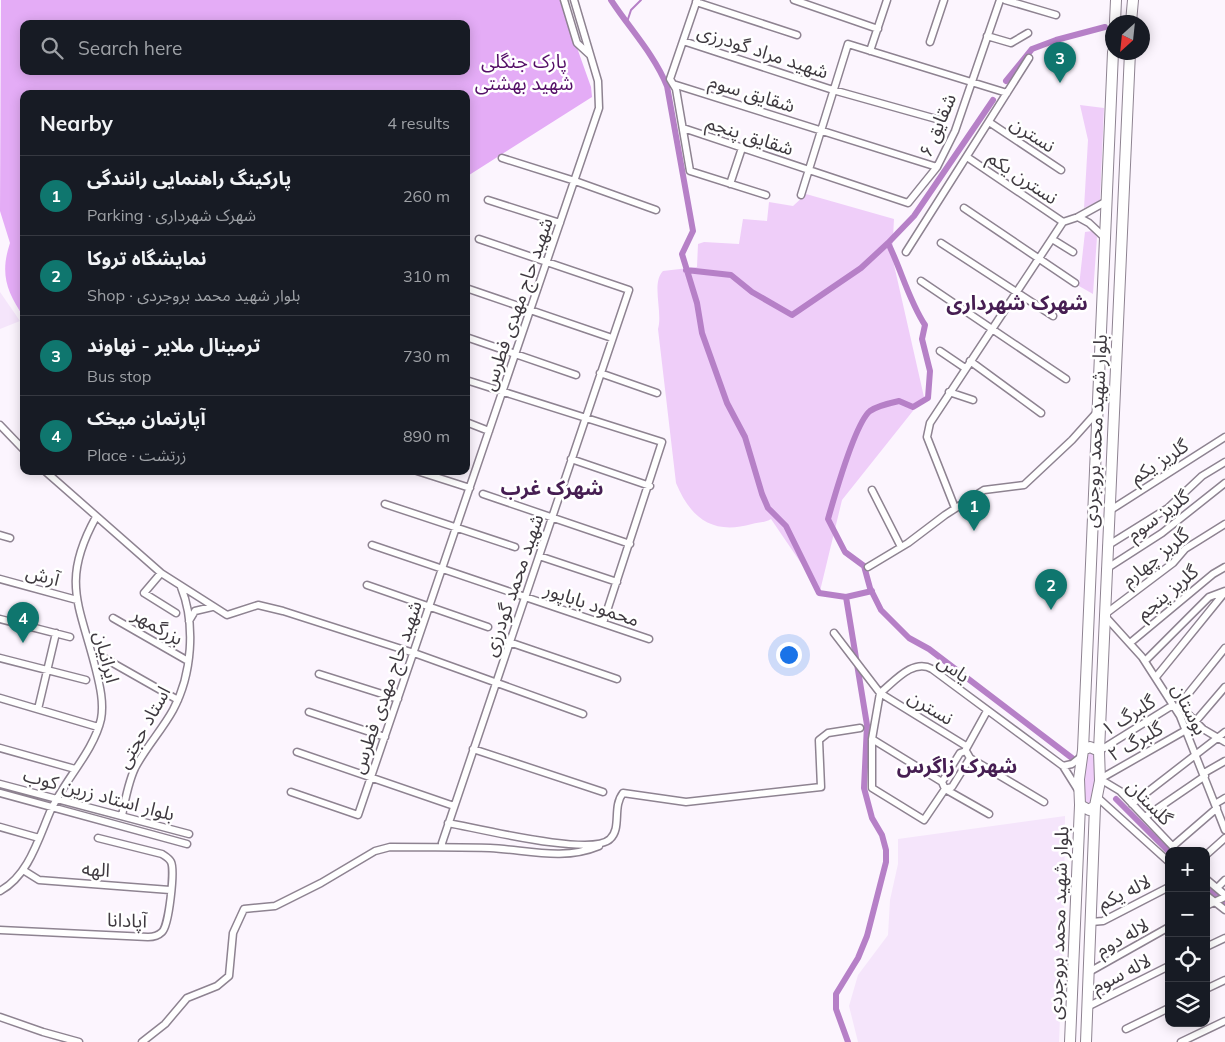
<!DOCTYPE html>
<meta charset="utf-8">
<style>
:root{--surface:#171b24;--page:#20242c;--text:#f1f3f6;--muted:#9ea1a6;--line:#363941;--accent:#0f766e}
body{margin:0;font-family:Mulish,"Noto Sans Arabic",sans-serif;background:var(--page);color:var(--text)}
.controls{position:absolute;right:15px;bottom:15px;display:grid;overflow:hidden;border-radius:10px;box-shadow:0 2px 12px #0003}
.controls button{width:45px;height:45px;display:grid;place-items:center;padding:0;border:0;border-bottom:1px solid var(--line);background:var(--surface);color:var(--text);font:25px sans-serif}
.compass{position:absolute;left:1105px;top:15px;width:45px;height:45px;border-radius:50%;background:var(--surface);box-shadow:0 2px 12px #0003;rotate:207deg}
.you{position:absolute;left:788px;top:654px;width:18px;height:18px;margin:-12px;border:4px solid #fff;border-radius:50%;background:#1a73e8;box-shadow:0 0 0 8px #1a73e833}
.badge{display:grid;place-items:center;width:32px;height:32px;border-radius:50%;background:var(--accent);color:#fff;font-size:16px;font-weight:700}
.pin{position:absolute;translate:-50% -41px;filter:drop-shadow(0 1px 2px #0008)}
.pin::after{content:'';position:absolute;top:26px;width:18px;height:15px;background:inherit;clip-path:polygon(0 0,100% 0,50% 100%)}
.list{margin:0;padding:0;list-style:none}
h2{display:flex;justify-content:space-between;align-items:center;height:65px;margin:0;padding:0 20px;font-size:21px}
h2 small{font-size:16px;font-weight:400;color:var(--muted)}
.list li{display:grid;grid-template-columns:32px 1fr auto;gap:15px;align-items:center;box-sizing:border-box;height:80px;padding:0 20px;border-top:1px solid var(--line)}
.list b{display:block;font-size:19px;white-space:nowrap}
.list p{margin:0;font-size:16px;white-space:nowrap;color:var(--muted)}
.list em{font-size:16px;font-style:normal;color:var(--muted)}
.icon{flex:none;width:28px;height:28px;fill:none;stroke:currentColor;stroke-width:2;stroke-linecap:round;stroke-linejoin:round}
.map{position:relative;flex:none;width:1225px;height:1042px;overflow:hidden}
.search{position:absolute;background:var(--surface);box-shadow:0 2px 12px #0003;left:20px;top:20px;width:450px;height:55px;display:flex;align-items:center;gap:12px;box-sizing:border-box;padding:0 18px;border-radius:10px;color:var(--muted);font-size:19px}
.panel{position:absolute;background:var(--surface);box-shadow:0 2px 12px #0003;left:20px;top:90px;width:450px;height:385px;border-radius:10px}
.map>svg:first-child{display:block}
</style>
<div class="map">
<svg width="1225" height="1042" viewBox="0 0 1225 1042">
<rect width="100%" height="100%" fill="#fcf5fe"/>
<!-- built -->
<path fill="#f5e5fb" d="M0,292L20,321L0,329Z
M1065,816L1064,916L1059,1042H858L849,1006L858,975L888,935L890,900L898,864V839Z"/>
<!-- green -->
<path fill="#efcef9" d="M1080,105L1104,108L1100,201L1084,208L1088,140Z
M806,194L894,219L892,256L924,397L842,500L820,591L771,519C765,523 758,522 752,524C713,535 691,519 676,483L658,329C663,312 651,283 663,271L697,267L698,244L704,242L739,244L743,219L767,221L769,202L793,206Z
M1092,231L1097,237L1093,294L1079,286L1085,232Z
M1092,753L1097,763L1094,800L1090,804L1084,800L1082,789L1087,755Z"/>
<!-- forest -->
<path fill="#e4acf6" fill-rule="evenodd" d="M1,0H560L591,87L592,97L466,177V94H24V317C6,291 0,273 10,243L0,211ZM24,24H466V71H24Z"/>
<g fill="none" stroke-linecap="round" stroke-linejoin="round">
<!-- stream -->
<path stroke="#b680c7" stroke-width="2" d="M627,22L631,10L641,0"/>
<!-- canal -->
<path stroke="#b680c7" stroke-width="6" d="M611,0C630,29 654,54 667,86L693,231L682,254L697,303L702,333L727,403L745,437L762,494L768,508L786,526L819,593L846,597L867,725L864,788L872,818L882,835L886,850V862L867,936L858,958L836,994V1009L848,1042
M1006,81L1032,49L1056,40L1105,27
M993,100L914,216L888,243C901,269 909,301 925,325L922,339L930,371L928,398L913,407L899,401C890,403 877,406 870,411C855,423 834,498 828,519L845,552L864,566L870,588L881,610L909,638L929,649L1072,758
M686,270L731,275L752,292L792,315L861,268L888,243
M846,597L872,591
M1116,799L1169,852
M1206,886L1218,896
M1224,902H1225"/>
<!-- minor casing -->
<g stroke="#8e8391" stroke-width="9">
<path id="minor" d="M564,0L577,43L590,55
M697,0L670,79L676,89L690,171L766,195
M794,0L878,29
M1005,0L1056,15
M696,2L797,35
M987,36L1011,43L1028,33
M683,41L833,90L940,120
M930,42L944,0
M870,51L887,0
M673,84L937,167
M989,122L1061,170
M683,128L908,203L937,167L955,131L1000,0
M967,157L1063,222
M502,158L575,181L656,210
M730,184L742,148
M801,195L848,44L1007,93
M488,200L560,223
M964,208L1075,283
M1078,217L1089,223L1105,238
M1052,239L1073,252
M941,243L1053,316
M906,252L1029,58
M921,281L1066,379
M466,288L612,338
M466,337L576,375
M940,351L965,368
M970,361L1041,413
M600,373L657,393
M466,380L662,442L603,623
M949,392L973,400
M466,422L489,431
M0,425L24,450
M571,459L650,486
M45,471L161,573L227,615L258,605L283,611L414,653L583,714
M417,471L470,488
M872,490L901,547
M483,494L630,544
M385,504L515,547
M955,508L927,437L930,423L1063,222L1078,217L1107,201
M1109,511L1225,437
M1225,524L1185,549L1173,563L1104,615L1142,657L1180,716L1225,830
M0,535L10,538
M372,545L649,639
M1107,546L1168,508L1202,476L1225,462
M539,556L617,582
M868,567L908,543L945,515L984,490L1024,485L1072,440L1098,411
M1106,569L1162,533L1225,483
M161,573L144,593L176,613
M0,579L77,600
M367,585L488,627
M113,618L188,661
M0,619L70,637
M189,621L195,611L212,607
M834,633L880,693L966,746
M509,642L617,679
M1130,643L1213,574L1225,567
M0,658L86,680
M104,658L178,700
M1145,661L1209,597L1225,591
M319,674L398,699
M1156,677L1225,592
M0,698L98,727
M1179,705L1203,729L1225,742
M38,709L56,633
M1176,709L1225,648
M309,712L385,737
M1195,722L1225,687
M872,739L942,782
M0,748L75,769
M473,749L603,792
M966,749L987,711
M966,751L970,758L952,787L945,789L942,782L960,753Z
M1099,751L1173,705
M297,752L454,806
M970,758L1044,802
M1063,766L1072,764L1082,756
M1204,773L1225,761
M0,784L189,834
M291,792L358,815L599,108L598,81L574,0
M0,793L187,844
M1097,797L1169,862
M1132,804L1225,732
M1215,804L1225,798
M989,814L945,789L924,820L872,788V739L880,693C894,682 913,658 932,669L1063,766L1078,790
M122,816C125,800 128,783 135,768C146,747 162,730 173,710C192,675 196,624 181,587
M1145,817L1205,776
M448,823C477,828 592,857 610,839C622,828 612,807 623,793L686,802L821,787L819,740L828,733L860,728
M0,827L39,838
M442,843L629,290L479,239
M1173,846L1217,808
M1177,851L1120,791L1100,779L1186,730
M1206,855L1225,838
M23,870L39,880L170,890
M1206,879L1225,895
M1217,888L1225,880
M0,891C28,876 38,840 50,812C63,782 94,751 101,719C104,703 100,686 96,670C80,605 60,582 96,517
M1206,895L1225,910
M1206,906L1225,897
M1091,922L1103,921L1169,887
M0,930L148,937C153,937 158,936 162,932C169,926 175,870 171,862C169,858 165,856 162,854L98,838
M1206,947L1225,938
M1089,972L1169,927
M1206,989L1225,980
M1087,1007L1169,966
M0,1017L43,1032L79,1042
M1126,1029L1169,1008
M142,1042L165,1024L187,998L217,986L229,976L233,933L244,909L275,906L321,883L375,851L390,847C423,847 457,847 490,848C528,850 563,861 599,846
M1181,1042L1225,1021"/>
</g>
<!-- highway casing -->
<g stroke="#8e8391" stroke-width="12">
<path id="highway" d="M1115,22L1116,0
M1131,22L1133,0
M1083,750L1113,52
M1099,751L1130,52
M1070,1042L1080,805
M1086,1042L1095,806L1100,781L1099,751L1090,747L1083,750L1079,779L1080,805L1089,810L1095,806"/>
</g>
<!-- minor -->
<use href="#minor" stroke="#fff" stroke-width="6"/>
<!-- highway -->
<use href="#highway" stroke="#fff" stroke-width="10"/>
</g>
<g text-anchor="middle" stroke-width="5" stroke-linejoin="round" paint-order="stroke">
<!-- street labels -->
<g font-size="19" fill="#3f3a40" stroke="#fff">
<text transform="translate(763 51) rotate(18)" y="7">شهید مراد گودرزی</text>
<text transform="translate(752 93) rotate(17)" y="7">شقایق سوم</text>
<text transform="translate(937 125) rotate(-67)" y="7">شقایق ۶</text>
<text transform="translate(1033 134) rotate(33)" y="7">نسترن</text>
<text transform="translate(750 135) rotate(18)" y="7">شقایق پنجم</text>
<text transform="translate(1023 177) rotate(34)" y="7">نسترن یکم</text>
<text transform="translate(517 304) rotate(-71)" y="7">شهید حاج مهدی فطرس</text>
<text transform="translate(1095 431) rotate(-87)" y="7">بلوار شهید محمد بروجردی</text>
<text transform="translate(1159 461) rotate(-33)" y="7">گلریز یکم</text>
<text transform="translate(1158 515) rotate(-36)" y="7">گلریز سوم</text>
<text transform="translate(1155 557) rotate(-39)" y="7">گلریز چهارم</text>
<text transform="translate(43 575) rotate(15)" y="7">آرش</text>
<text transform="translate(513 585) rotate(-71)" y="7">شهید محمد گودرزی</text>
<text transform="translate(1167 592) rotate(-40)" y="7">گلریز پنجم</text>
<text transform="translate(592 604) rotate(19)" y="7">محمود باباپور</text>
<text transform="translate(158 626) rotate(30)" y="7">بزرگمهر</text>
<text transform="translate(107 657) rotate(76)" y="7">ایرانیان</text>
<text transform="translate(954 668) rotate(35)" y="7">یاس</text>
<text transform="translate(386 687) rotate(-71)" y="7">شهید حاج مهدی فطرس</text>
<text transform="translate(931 707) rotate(31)" y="7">نسترن</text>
<text transform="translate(1190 709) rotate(63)" y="7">بوستان</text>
<text transform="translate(1128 715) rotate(-32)" y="7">گلبرگ ۱</text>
<text transform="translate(143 727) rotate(-61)" y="7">استاد حجتی</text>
<text transform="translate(1135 741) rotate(-30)" y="7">گلبرگ ۲</text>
<text transform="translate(99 794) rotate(15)" y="7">بلوار استاد زرین کوب</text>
<text transform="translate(1150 802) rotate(45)" y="7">گلستان</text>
<text transform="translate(96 869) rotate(4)" y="7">الهه</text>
<text transform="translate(1124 892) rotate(-26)" y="7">لاله یکم</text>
<text transform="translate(127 920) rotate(2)" y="7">آپادانا</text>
<text transform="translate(1058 923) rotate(-88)" y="7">بلوار شهید محمد بروجردی</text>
<text transform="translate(1122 937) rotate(-29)" y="7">لاله دوم</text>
<text transform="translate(1121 973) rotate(-27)" y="7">لاله سوم</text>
</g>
<!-- park labels -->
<g font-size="19" fill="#540e67" stroke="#fff">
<text x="524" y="68">پارک جنگلی<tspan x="524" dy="22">شهید بهشتی</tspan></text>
</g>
<!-- neighbourhood labels -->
<g font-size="20" font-weight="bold" fill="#461e52" stroke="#fff">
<text x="1017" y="310">شهرک شهرداری</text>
<text x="552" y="495">شهرک غرب</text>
<text x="957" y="773">شهرک زاگرس</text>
</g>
</g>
</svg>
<div class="controls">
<button>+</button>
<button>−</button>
<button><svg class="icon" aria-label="locate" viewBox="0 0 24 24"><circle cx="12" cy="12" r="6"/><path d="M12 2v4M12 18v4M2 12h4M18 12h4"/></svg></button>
<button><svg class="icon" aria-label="layers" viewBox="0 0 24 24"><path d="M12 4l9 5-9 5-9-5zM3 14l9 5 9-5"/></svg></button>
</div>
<svg class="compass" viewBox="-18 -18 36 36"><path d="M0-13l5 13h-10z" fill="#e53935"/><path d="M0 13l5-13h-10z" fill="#9ea1a6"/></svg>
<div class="you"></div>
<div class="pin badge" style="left:974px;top:531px">1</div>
<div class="pin badge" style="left:1051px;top:610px">2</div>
<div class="pin badge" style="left:1060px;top:83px">3</div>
<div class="pin badge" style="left:23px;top:643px">4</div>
<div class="search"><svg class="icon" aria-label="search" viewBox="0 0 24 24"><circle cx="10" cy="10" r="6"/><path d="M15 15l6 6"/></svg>Search here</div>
<section class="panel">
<h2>Nearby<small>4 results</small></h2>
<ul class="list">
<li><span class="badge">1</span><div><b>پارکینگ راهنمایی رانندگی</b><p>Parking · شهرک شهرداری</p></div><em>260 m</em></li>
<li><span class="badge">2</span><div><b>نمایشگاه تروکا</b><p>Shop · بلوار شهید محمد بروجردی</p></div><em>310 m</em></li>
<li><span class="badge">3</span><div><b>ترمینال ملایر - نهاوند</b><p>Bus stop</p></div><em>730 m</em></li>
<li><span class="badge">4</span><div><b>آپارتمان میخک</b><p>Place · زرتشت</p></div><em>890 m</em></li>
</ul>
</section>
</div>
